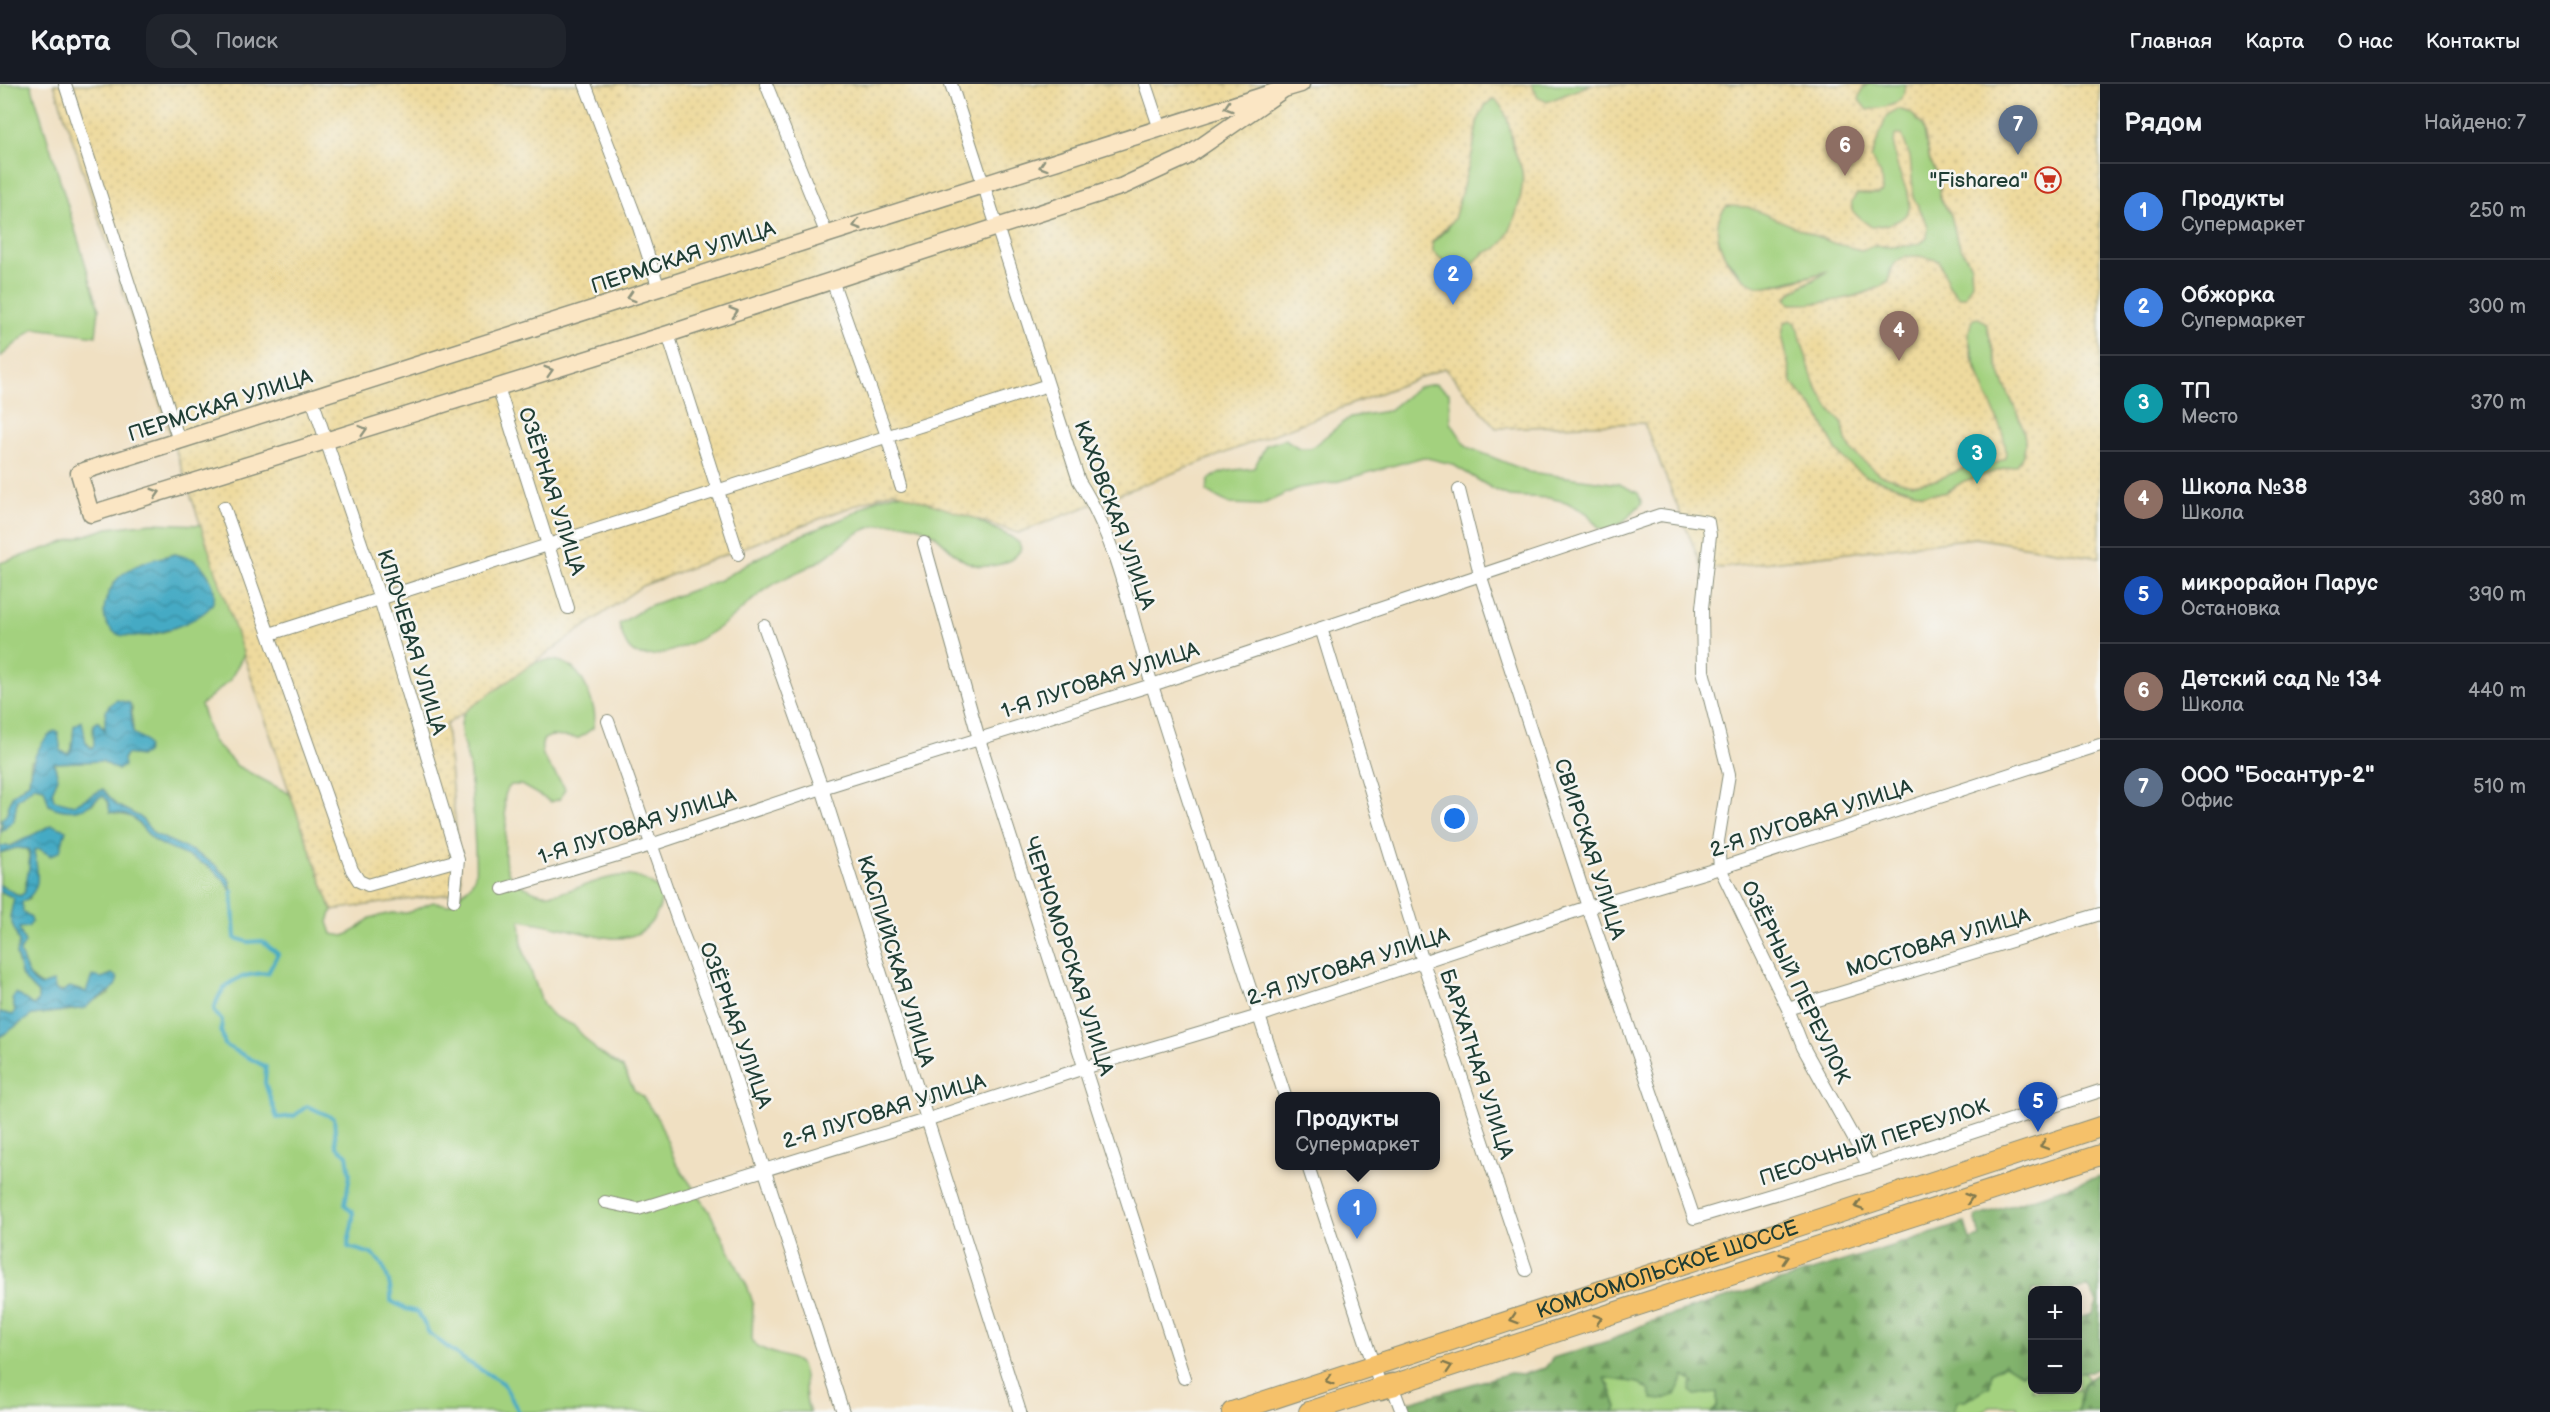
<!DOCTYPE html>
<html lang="ru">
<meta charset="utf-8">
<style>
:root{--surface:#171b24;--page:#20242c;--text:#f1f3f6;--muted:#9ea1a6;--line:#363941;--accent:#1a73e8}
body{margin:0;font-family:"Balsamiq Sans",sans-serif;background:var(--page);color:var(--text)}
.controls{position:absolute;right:18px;bottom:18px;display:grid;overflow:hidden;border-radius:12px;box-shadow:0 3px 15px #0003}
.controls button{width:54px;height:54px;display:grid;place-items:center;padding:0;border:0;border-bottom:2px solid var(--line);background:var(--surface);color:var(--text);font:30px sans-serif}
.you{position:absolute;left:1455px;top:735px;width:21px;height:21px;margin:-15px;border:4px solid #fff;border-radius:50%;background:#1a73e8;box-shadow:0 0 0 9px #1a73e833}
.badge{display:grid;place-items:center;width:39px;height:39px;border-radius:50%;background:var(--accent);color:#fff;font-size:20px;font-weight:700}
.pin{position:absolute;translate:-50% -50px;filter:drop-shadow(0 2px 3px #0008)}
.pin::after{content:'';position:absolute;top:32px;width:21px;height:18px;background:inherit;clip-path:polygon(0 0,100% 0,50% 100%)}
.popup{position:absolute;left:1275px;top:1008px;width:165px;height:78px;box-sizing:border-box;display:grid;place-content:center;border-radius:12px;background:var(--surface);filter:drop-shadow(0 2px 4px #0005);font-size:20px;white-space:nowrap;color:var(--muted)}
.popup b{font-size:22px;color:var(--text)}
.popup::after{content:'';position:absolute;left:50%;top:100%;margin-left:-12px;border:12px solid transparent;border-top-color:var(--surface)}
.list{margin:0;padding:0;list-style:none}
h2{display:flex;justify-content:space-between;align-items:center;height:78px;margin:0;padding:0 24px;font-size:26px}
h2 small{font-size:20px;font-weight:400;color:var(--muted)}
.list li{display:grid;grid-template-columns:39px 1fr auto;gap:18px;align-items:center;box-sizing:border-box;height:96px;padding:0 24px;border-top:2px solid var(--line)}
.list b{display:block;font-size:22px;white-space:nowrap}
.list p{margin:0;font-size:20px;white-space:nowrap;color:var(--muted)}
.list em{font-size:20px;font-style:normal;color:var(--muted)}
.icon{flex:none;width:33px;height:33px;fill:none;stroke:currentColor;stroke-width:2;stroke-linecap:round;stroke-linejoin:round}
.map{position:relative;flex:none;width:2100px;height:1328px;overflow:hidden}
header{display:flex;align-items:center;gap:36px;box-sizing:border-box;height:84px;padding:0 30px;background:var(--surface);border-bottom:2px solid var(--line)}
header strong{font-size:28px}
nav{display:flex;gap:33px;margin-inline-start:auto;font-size:21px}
.search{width:420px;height:54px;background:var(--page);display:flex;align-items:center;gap:15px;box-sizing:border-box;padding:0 21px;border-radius:18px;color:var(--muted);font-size:22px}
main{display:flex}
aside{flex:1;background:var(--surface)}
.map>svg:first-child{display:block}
</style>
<header>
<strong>Карта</strong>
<div class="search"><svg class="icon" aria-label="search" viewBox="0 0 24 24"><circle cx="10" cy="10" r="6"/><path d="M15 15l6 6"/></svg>Поиск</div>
<nav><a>Главная</a><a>Карта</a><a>О нас</a><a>Контакты</a></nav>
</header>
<main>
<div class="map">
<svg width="2100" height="1328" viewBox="0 0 2100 1328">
<defs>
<pattern id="forest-firs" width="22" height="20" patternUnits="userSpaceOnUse" patternTransform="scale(1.5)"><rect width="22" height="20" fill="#82b36d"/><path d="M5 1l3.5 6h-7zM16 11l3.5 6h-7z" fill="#6a935a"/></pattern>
<pattern id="sand-dots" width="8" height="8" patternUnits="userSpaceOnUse" patternTransform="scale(1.5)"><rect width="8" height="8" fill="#eeda9e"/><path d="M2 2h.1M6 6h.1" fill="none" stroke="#ccbc89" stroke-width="1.8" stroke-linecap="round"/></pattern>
<pattern id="water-waves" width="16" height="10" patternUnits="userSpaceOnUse" patternTransform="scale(1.5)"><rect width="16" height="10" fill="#44aac4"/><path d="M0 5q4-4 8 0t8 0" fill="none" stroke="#388ca0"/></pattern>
</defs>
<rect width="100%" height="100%" fill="#f6f6f2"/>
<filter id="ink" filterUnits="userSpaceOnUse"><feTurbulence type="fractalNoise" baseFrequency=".0167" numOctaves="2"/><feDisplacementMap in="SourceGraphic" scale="12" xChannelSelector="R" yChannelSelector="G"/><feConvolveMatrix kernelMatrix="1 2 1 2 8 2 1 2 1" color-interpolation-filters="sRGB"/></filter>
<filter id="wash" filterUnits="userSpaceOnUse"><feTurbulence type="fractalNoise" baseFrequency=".008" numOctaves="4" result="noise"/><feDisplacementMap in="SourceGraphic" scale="24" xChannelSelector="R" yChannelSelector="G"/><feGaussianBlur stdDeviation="1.35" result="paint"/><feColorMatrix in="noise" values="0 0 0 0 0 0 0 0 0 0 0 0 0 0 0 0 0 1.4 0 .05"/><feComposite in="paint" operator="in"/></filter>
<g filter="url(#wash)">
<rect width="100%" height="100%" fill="#f0e0c2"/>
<!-- green -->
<path fill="#a3d17e" stroke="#618759" stroke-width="1.5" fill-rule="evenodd" d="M2,0H31L99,225L96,252L34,244L0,273V2Z
M1531,0H1592L1547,18L1538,13Z
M1868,0H1906C1906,13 1901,18 1889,22L1911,29L1923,42L1930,77L1940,94V114L1951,131L1957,156L1971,182L1972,199L1965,214L1958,213L1949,202L1939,177L1890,185L1889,198C1863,214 1820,221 1790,220L1786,214C1795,202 1815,198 1826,188L1763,203L1746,198L1722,169L1694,52L1863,4ZM1921,128L1928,142L1927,154C1913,165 1892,163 1874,162Z
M1495,15C1509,29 1509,42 1513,61C1515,70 1520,78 1522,87C1525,105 1513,153 1498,164C1494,166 1489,167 1485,169C1477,174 1474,182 1464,186L1444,177L1433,168L1432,159L1448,144L1459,119L1461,103L1473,66L1477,38L1486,20Z
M1973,234H1979L1986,239C1991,257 1995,276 2002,294C2010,319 2039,356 2017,381L1965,397L1945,409L1922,410L1865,392L1849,380L1836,366L1818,330L1792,299L1782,251L1784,239L1790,236L1796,239L1814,299L1829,324L1843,340L1846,357L1936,396L1967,383L1995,380L1981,299L1968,252L1969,243Z
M1435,300L1449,309L1451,339L1467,363L1529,388L1619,400L1638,409L1642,419L1622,439L1606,447L1599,444L1587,429L1566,418L1549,414L1509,412L1493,405L1452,380L1423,373L1332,399L1298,404L1261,421L1230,420L1207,408L1208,397C1220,385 1238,386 1254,384L1266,361L1285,355L1299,364H1311L1350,333L1388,327L1418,303Z
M893,410H917L937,416L1011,453L1019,459L1021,465C1011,482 984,487 965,477C952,470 943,456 930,448C908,434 874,438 853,452C840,461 829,472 816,479C801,487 785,493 771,502C753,513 739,530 721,542C704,554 654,581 633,568C625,563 622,549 619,540L646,523L720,496L789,456L849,432L875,416Z
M152,439L201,441L244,570L230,596L201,621L212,656L237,682L290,710L332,826L328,838L332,850L344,852L356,846L370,834L392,829H407L433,818L448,821C459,813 471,804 475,791C477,783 471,694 469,682C466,664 456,646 464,629C469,616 484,609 494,602C528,577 569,556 589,610C593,622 597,631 593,644L579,654L551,652L544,655C534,672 558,689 565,705L560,715L551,718L521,701H511C500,711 506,727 506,740C506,753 503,769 506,782C509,792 514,797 523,802C531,806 540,811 549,810C588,808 625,771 661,808C662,820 659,827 652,837C630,868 586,848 557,843C545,840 532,838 520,836L522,862L543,921L553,932L573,941L597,967L623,984L634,1006L643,1013L659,1037L676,1079L709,1127L748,1204L753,1219L752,1257C765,1272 794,1270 801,1282C808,1296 802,1314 810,1328H0V953L32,931L74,926L109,910L112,890L102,894L86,908C39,910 17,896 19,846C20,836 23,829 21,818L30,814L34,766L40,765L51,772L52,741L11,762H0V749L14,736L17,716L34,702L44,704L49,721C60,727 80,727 92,720C97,717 96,713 103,712L108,717L110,728L132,733L155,757L190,772L213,785L226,796L232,807L229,795L194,768L154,750L140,733L116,721L103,705L74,721L54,716L52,708L58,694L54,679L102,677L118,686L126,670L141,672L133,649L132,623L109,654L121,662L118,669L111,665L103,642L93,641L94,661L92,665L74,642L72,665L68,670L61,668L31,677L29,698L12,712L3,742L0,745V479L108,444ZM175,470L194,476L209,492L170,546L147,552L120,551L113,500C131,483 151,475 175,470Z
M16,764L28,765L30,789L26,797L25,808L20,812L0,801V769Z
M0,807L14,814L10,833L19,859L16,870L22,893L38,910V918L33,921L16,909L12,915L15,926L13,932L0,928Z
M2006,1280L2021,1290L2032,1283V1306H2078V1289H2085L2088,1295L2080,1306L2078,1328H2018L2017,1322H1990L1984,1328H1952L1958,1316L1965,1317L1990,1302L1991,1289Z
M1683,1292L1717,1308V1323L1712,1328H1614L1617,1323L1610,1302L1605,1295L1608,1293L1639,1299L1649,1306L1681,1299Z"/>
<!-- forest -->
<path fill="url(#forest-firs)" stroke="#507850" stroke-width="1.5" d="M2100,1092V1282L2091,1288L2078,1289V1234L2092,1230L2097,1219L2089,1204L2065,1206H2032V1283L2021,1290L2005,1280L1991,1289L1990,1302L1965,1317L1958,1316L1952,1328H1712L1717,1323V1308L1695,1311L1690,1307L1692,1297L1684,1292L1675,1311L1661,1316L1653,1315L1649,1306L1639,1299L1605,1294L1617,1324L1614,1328H1410L1406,1319L1510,1289L1523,1290L1545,1284L1553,1274L1611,1256L1649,1238L1965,1139L1970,1156L1980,1153L1975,1133Z
M2100,1288V1328H2078C2082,1306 2078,1300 2100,1288Z"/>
<!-- sand -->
<path fill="url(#sand-dots)" stroke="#868c69" stroke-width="1.5" fill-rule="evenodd" d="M54,0H1531L1538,13L1547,18L1592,0H1868L1863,3L1859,16L1867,26C1885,23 1905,23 1906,0H2100V474L1975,454L1703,486L1644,339L1496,344L1445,284L1018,449L893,407L642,502L446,641L462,808L332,826L290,710ZM1495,15C1509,30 1509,42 1513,61C1515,70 1520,78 1522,87C1525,105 1513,153 1497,164C1494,166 1488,167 1485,169C1476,174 1475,181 1464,186L1444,177L1433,168L1432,158L1454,135L1473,66L1477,38L1486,20ZM1898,25L1911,29L1923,42L1930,77L1940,94V114L1951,131L1957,156L1971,182L1972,199L1965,213H1958L1949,202L1939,177C1916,169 1891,167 1889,198C1863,214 1820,221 1790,220L1786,214C1792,205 1817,194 1828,187C1814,191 1773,205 1760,202C1731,197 1702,146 1727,122L1748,123L1833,159L1861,166L1874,162H1909L1920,159L1927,154L1928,142L1914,115L1910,73L1902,51H1895C1893,63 1894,73 1898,84C1903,103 1923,126 1895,138C1888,141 1879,142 1872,143C1859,134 1843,125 1857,110H1877L1882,108L1881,91L1871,74L1887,31ZM1979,234L1986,239C1991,257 1995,276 2002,294C2010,319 2039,356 2017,381L1964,397L1945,409L1922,410L1865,392L1849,380L1836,366L1818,330L1792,299L1782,251L1784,239L1790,236L1796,239L1814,299L1829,324L1843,340L1846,357L1854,369L1880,391L1911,400L1936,396L1967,383L1995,380L2005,374C2013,342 1953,271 1973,235Z"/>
<!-- water -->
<path fill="url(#water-waves)" stroke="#32747c" stroke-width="1.5" d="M175,470C181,472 188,473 193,475C206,483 222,509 210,523C197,538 154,553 134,552C130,552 124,552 120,551C92,541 106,502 124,489C139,478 157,474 175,470Z
M117,616L130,619L133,649L145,656L148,662L146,669L141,672L126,670L123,675L124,682L118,686L102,677L54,679L58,694L52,708L54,716L74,721L103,705L116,721L140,733L154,750L194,768L214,780L229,795L233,810C215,776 187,775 157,758C147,752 142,741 133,734C127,730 117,729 110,728L108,717L103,712C97,713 97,716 91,720C79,729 62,728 49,721L44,704L34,702L17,716L14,736L0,749L3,742L1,736L6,731L12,712L29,698C31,679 37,660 54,647L58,648L61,667L68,670L72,665L74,642L82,637L86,659L92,665L94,661L93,641L98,637L105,647C105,632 103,623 117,616Z
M52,741L66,746L60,767L51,772L40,765L34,766C37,787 44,806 22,818L23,828L31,833L32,838L28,843L19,844L25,859L20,868C25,881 27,896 41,902L53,898L56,906L60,909L70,903L86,908L92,892L102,894L112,890L118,894C115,912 95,911 86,924L32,931L0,953V928L13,931L15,926L12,915L16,909L33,921L38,918V910L22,893L16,870L19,859L10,833L14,814L0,807V801L20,812L25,808C26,792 32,782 29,765L16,764L0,769V762H11Z"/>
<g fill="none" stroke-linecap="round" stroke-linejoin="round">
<!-- stream -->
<path stroke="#44aac4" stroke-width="4" d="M232,807L235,854L248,858L262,857L278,870L268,889C239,890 220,898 214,927L222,937L221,946L225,961L266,983L265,999L277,1034L294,1032L307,1022L334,1034L336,1062L347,1071L350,1090L345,1121L353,1129C354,1141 348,1151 348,1163C355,1165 364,1167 371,1170C385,1177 392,1203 391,1217L406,1225L418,1228L429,1249L463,1275L503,1299L519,1328"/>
</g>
</g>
<g filter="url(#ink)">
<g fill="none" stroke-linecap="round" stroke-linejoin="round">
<!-- street casing -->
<g stroke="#888e7b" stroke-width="14">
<path id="street" d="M65,0L179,357
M585,0L637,137L659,205
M766,0L827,151
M951,0L1079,397C1118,457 1131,534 1152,601C1195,739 1241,875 1285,1012
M1145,0L1160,45
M832,196L887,352L901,402
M668,250L738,470
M498,303L568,524
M312,315L380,515L458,776L454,816
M1459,406L1480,490L1588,823L1694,1134L1869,1082L2100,1007
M224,423L352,786L359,797L368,801L458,776
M924,459L979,655L1184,1294
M764,542L822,704L1020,1328
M1321,544L1423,878L1526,1186
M270,550L1048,301
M608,637L682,848L716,936L843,1328
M503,805L651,761L822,704L1152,601L1660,431L1708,438L1710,451L1702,524L1703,587L1729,690L1718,757L1720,784L1788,925L1803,963L1869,1082
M1788,925L2100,830
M1308,1082L1381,1304
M605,1118L638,1125L926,1036L1084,984L1259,932L1588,823L1720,784L2100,661
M1392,1301L1402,1328"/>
</g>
<!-- secondary casing -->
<g stroke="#888e7b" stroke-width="19">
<path id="secondary" d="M1284,5L1186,73L1123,102L668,250L91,430L79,389L87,386L1284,5L1301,0"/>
</g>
<!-- primary casing -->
<g stroke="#888e7b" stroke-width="22">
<g id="primary">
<path d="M1392,1301L2100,1071"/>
<path id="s1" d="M1232,1328L2100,1043"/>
<path d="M1309,1328L1381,1304"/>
</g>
</g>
<!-- highway casing -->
<g stroke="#888e7b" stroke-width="25">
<path id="highway" d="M1381,1304L1392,1301"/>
</g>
<!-- street -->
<use href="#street" stroke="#fff" stroke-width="12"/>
<!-- secondary -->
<use href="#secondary" stroke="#fbe6c4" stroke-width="16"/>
<!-- primary -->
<use href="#primary" stroke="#f5c16b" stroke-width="20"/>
<!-- highway -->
<use href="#highway" stroke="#f5c16b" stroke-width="22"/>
</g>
<!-- one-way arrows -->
<defs><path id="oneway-chevron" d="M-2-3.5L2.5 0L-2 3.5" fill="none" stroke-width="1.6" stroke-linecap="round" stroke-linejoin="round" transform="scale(1.5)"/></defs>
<g stroke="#8d927c">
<use href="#oneway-chevron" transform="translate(1228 23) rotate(162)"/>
<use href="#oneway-chevron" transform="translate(1043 82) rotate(162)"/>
<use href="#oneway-chevron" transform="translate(857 141) rotate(162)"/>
<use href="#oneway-chevron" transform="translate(631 213) rotate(162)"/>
<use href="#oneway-chevron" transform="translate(734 228) rotate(-18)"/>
<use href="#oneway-chevron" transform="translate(549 287) rotate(-17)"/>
<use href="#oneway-chevron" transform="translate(363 346) rotate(-17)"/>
<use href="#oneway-chevron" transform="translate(156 409) rotate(-17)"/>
</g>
<g stroke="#7f784d">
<use href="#oneway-chevron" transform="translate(2044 1061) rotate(162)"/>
<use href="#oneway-chevron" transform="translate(1969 1114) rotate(-18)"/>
<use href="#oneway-chevron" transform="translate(1859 1122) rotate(162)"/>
<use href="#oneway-chevron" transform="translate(1784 1174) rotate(-18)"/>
<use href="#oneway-chevron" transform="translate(1514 1235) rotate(162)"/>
<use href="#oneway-chevron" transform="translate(1598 1235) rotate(-18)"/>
<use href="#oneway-chevron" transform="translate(1448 1283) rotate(-18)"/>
<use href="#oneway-chevron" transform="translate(1329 1296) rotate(162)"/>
</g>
</g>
<!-- icons -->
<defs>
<g id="supermarket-ring" transform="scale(1.35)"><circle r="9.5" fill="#f6f6f2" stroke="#c8321e" stroke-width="1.5"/><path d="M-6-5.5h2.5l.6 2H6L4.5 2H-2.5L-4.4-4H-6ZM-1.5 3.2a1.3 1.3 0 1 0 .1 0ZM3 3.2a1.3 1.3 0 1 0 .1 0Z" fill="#c8321e"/></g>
</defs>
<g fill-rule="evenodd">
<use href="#supermarket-ring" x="2048" y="96"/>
</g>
<g text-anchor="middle" stroke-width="5" stroke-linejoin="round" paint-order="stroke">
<!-- poi labels -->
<g font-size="21" fill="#1f3d34" stroke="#f6f6f2" text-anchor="end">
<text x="2028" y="103">"Fisharea"</text>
</g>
<!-- street labels -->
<g font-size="21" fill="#1f3d34" stroke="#f6f6f2">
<text transform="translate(683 173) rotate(-18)" y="7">ПЕРМСКАЯ УЛИЦА</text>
<text transform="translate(220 321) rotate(-18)" y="7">ПЕРМСКАЯ УЛИЦА</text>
<text transform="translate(552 407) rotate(72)" y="7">ОЗЁРНАЯ УЛИЦА</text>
<text transform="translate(1115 431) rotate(70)" y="7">КАХОВСКАЯ УЛИЦА</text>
<text transform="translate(412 558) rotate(73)" y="7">КЛЮЧЕВАЯ УЛИЦА</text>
<text transform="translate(1100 596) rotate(-18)" y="7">1-Я ЛУГОВАЯ УЛИЦА</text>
<text transform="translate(1811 734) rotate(-18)" y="7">2-Я ЛУГОВАЯ УЛИЦА</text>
<text transform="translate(637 742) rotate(-18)" y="7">1-Я ЛУГОВАЯ УЛИЦА</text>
<text transform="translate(1590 765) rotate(72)" y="7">СВИРСКАЯ УЛИЦА</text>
<text transform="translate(1938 858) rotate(-17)" y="7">МОСТОВАЯ УЛИЦА</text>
<text transform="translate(1069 872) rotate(72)" y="7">ЧЕРНОМОРСКАЯ УЛИЦА</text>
<text transform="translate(896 877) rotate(73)" y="7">КАСПИЙСКАЯ УЛИЦА</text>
<text transform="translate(1348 882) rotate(-18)" y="7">2-Я ЛУГОВАЯ УЛИЦА</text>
<text transform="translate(1796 898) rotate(64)" y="7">ОЗЁРНЫЙ ПЕРЕУЛОК</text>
<text transform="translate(736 941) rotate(70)" y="7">ОЗЁРНАЯ УЛИЦА</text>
<text transform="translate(1477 980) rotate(72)" y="7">БАРХАТНАЯ УЛИЦА</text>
<text transform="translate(884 1027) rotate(-17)" y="7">2-Я ЛУГОВАЯ УЛИЦА</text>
<text transform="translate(1874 1058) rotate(-18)" y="7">ПЕСОЧНЫЙ ПЕРЕУЛОК</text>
<text dy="7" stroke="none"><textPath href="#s1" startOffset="458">КОМСОМОЛЬСКОЕ ШОССЕ</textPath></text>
</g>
</g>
</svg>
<div class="controls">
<button>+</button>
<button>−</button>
</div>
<div class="you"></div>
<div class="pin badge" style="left:1357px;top:1155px;background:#3f7fe0">1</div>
<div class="popup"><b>Продукты</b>Супермаркет</div>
<div class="pin badge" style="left:1453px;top:221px;background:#3f7fe0">2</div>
<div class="pin badge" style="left:1977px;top:400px;background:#0f9aa8">3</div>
<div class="pin badge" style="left:1899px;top:277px;background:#8d6e63">4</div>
<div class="pin badge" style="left:2038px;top:1048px;background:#1a4fb4">5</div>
<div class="pin badge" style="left:1845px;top:92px;background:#8d6e63">6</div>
<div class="pin badge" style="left:2018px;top:71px;background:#5c6f8a">7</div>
</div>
<aside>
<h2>Рядом<small>Найдено: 7</small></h2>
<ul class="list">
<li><span class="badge" style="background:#3f7fe0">1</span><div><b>Продукты</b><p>Супермаркет</p></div><em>250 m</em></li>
<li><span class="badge" style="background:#3f7fe0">2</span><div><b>Обжорка</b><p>Супермаркет</p></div><em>300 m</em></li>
<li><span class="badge" style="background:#0f9aa8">3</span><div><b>ТП</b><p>Место</p></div><em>370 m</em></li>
<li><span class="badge" style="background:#8d6e63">4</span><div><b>Школа №38</b><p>Школа</p></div><em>380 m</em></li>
<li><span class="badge" style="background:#1a4fb4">5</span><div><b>микрорайон Парус</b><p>Остановка</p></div><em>390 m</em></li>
<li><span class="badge" style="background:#8d6e63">6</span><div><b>Детский сад № 134</b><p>Школа</p></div><em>440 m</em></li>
<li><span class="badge" style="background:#5c6f8a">7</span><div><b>ООО &quot;Босантур-2&quot;</b><p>Офис</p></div><em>510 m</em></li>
</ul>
</aside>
</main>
